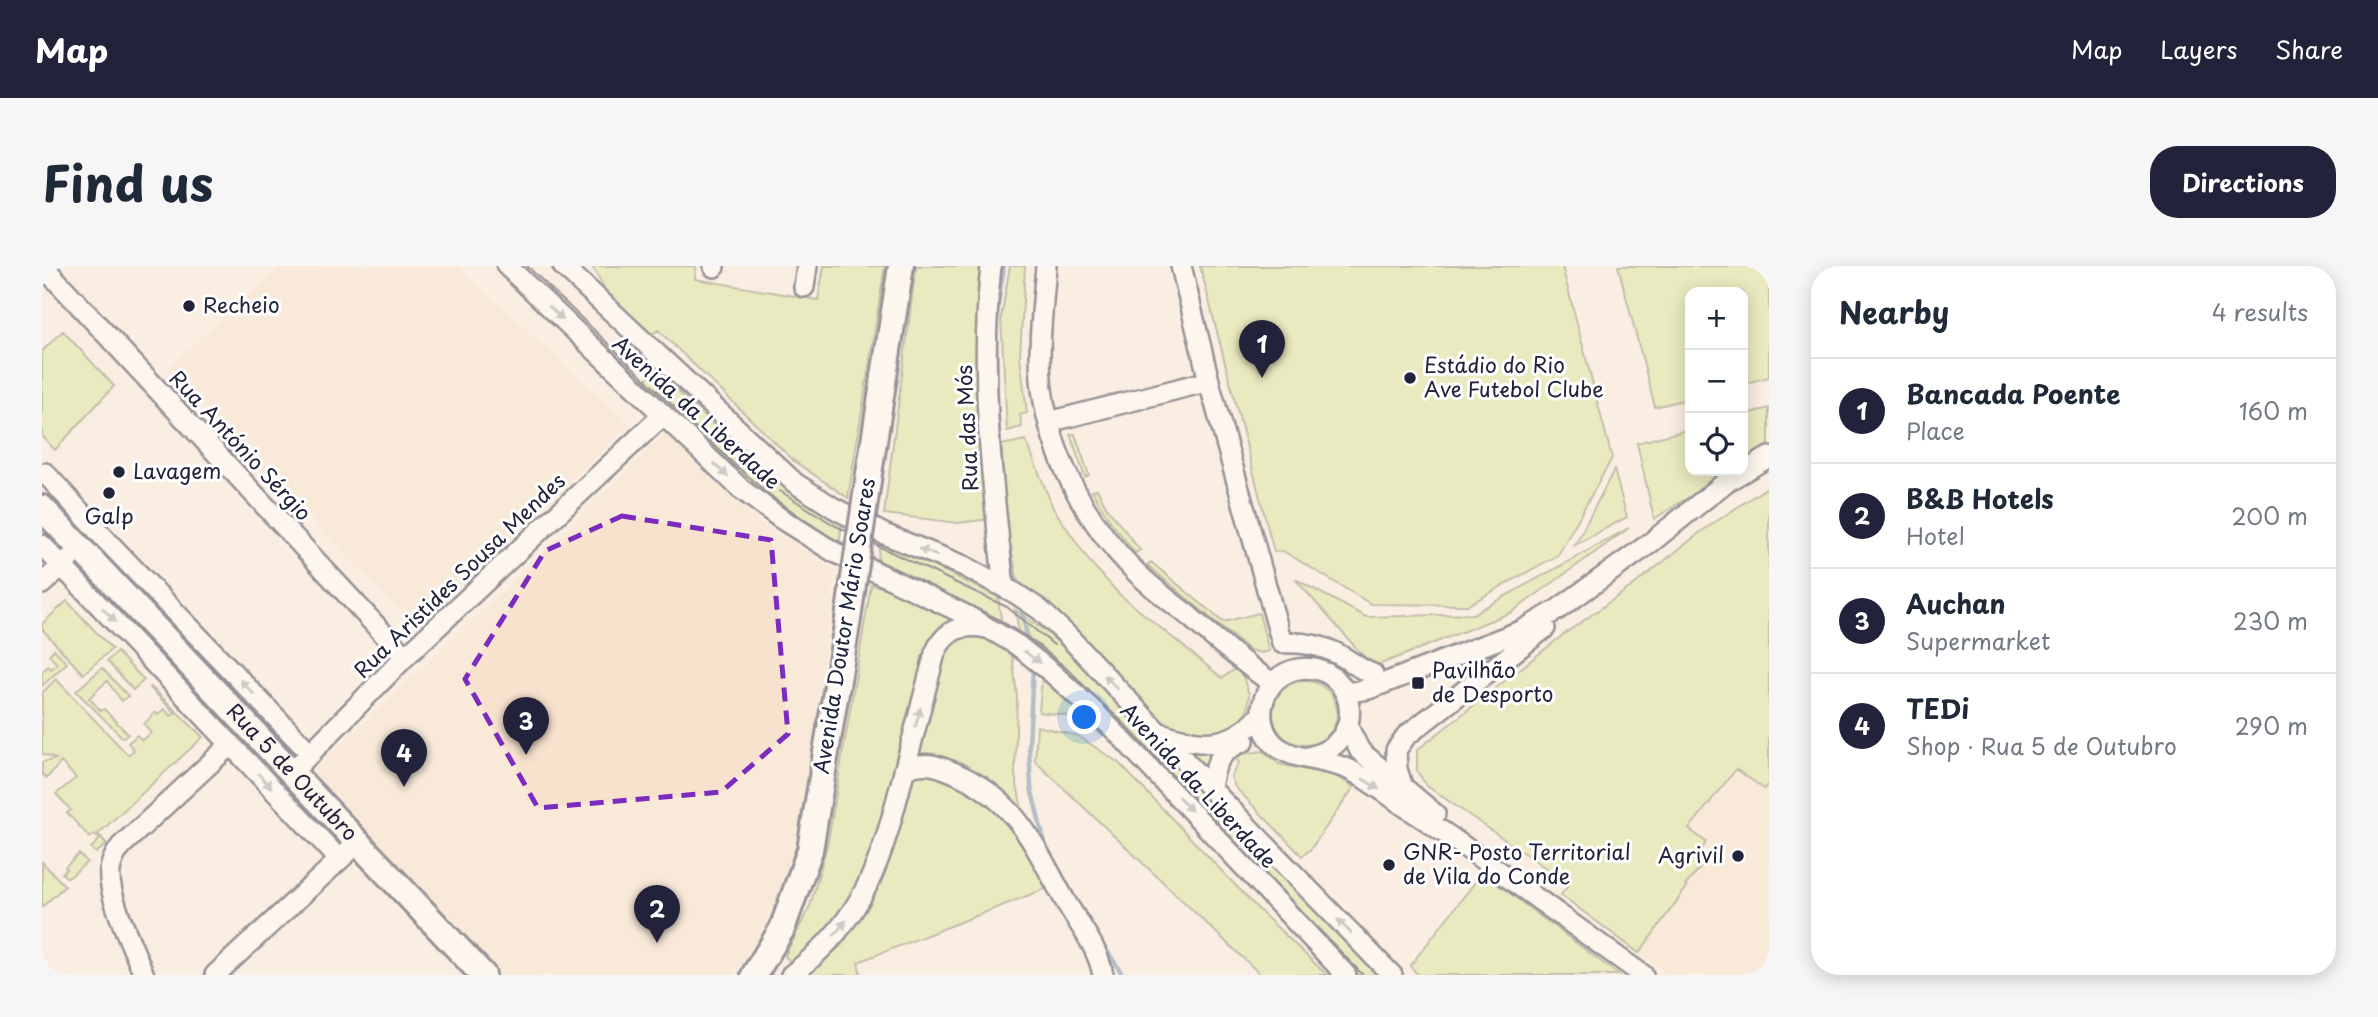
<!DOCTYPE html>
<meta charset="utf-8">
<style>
:root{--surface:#fff;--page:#f6f6f7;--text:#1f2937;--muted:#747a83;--line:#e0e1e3;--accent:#22223b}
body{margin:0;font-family:"Playpen Sans",sans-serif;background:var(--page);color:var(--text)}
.controls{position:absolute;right:21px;top:21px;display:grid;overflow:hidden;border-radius:14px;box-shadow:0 4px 18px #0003}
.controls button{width:63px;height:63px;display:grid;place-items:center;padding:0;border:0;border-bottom:2px solid var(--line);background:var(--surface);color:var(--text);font:35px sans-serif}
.you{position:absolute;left:1043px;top:452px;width:24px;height:24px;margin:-18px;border:5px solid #fff;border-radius:50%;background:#1a73e8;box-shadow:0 0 0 10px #1a73e833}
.badge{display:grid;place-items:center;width:46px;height:46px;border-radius:50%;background:var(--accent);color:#fff;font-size:23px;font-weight:700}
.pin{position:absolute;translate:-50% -58px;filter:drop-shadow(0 2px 4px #0008)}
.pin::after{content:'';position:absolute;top:37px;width:24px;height:21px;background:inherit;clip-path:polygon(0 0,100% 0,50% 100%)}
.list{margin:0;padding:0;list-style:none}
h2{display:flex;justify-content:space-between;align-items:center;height:91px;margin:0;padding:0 28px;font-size:30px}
h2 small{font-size:23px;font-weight:400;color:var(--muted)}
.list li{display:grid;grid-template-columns:46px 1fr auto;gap:21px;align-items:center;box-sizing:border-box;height:105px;padding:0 28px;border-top:2px solid var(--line)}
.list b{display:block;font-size:26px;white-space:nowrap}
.list p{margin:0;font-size:23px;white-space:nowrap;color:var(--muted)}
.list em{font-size:23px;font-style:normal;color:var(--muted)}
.icon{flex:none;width:38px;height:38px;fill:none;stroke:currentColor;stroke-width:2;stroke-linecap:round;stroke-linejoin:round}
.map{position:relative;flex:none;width:1727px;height:709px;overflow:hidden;border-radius:28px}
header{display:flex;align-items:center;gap:42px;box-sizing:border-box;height:98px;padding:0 35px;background:var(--accent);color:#fff}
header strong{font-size:33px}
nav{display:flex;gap:38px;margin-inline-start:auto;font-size:24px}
.intro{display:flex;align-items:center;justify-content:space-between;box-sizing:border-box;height:168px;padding:0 42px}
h1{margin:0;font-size:49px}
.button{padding:18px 32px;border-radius:28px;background:var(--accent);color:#fff;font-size:24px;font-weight:700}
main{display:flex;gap:42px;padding:0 42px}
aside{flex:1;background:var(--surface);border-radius:28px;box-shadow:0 4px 18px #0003}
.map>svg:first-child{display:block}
</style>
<header>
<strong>Map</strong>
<nav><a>Map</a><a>Layers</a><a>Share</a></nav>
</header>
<div class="intro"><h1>Find us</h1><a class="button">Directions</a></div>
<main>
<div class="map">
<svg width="1727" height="709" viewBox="0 0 1727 709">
<rect width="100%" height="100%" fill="#faeee2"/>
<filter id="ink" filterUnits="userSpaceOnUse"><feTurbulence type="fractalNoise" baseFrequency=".0143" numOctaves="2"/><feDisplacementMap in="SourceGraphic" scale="14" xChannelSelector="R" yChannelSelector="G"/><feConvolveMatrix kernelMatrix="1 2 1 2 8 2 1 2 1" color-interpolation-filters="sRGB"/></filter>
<g filter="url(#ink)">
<!-- built -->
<path fill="#f7e2ce" d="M240,0H415L588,159L373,360L124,103Z
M623,167L679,223L727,263L794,304L769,486L751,584L736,629L714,676L690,709H459L271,505L434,351Z
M1694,503L1721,522L1727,521V709H1628L1597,687L1645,622L1643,620L1666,591L1659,585L1663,578L1647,563Z"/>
<!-- green -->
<path fill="#d8e497" stroke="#7d8369" stroke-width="2" d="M550,0H654L653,13L776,34L782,0H843L806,232L752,195L616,64L609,69L564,25Z
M874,0H942L948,253L916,257L842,248Z
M968,0H983L978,90L985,147L978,149L980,161L965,165L959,52Z
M1158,0H1520L1570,192L1516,289L1426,339L1329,338L1241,285L1232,286Z
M1576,0H1727V111L1701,118V26H1648V132L1613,141Z
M21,65L72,120L13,184L0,170V85Z
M613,104L717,201L749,225L800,256L797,279C772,264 747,249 724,231C680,196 642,153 602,115Z
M1727,142V183L1701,198V149Z
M1648,163V205H1688L1612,253L1595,177Z
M1028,168H1033L1047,209L1043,211Z
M984,174L1011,242L1048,296L1076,327L1180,412L1193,403L1200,408L1207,428L1206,443L1187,467L1170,470L1128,464L969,317L954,180Z
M1572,204L1585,251L1533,279Z
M1727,220V517L1722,523L1694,503L1647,563L1664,576L1659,585L1667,591L1643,620L1645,621L1597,687L1519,629L1527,618L1385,520L1375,505V484L1521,369L1593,318L1660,265Z
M1055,223L1065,242L1098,284L1093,287L1068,255L1050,225Z
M1587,262L1470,346L1331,401L1253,313L1324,351L1431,348Z
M838,274L956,331L960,360L835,302Z
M1109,296L1181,356L1217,347L1227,385L1219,387L1207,384L1105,299Z
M829,319L854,323L920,354L900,361L887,377L829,592L803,644L780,672L749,697L743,690L768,640L786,575Z
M25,335L70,383L41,408L0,363V358Z
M973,344L1006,367L1038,397L1207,572L1195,583L1033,415L1005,390L978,371Z
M930,367L946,370L970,388L975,430L973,509L980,543L953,517L919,496L874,488L907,373Z
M12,383L25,397L0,420V406L6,400L9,403L15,398L7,389Z
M75,386L102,414L91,424L65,395Z
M60,402L86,430L80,435L65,415L47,432L59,445L62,443L86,468L81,472L34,425Z
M1000,411L1065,470L1022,449L997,446Z
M14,413L86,489L92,484L86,477L95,469L100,474L109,467L102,458L114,446L116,448L122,443L129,450L133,447L108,422L109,421L161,471L56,568L65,578L54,587L49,582L58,573L53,568L48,572L25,547L29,544L14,528L34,512L19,496L5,512L0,508V496L14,493L0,488V427Z
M1231 447a32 32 0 1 1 64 0a32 32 0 1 1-64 0Z
M995,460L1036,470L1077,497L1216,643L1285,709H1219L993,495Z
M1139,477L1181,480L1168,508Z
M1221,485L1237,498L1293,510L1312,521L1268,584L1260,590L1193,521L1189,510L1197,497L1194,493L1200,488Z
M872,506C939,509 977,570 1008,621L816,696L819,709H764L799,680L829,633L849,584Z
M1218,584L1338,709H1316L1206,594Z
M37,588L45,596L28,611H24L20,607L25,603L23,601Z
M0,596L23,620L0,641Z
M1442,608L1577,709H1376L1368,700L1437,611Z"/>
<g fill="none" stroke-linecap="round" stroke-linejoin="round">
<!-- stream -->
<path stroke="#5f83a2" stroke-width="4.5" d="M955,44L962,0
M954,70L955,138L963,247
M965,269L976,323
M979,338L987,381
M991,400L987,480L989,522L1004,582
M1057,673L1081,709"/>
<!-- minor casing -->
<g stroke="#22223b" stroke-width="24">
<path id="minor" d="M1,0L363,391
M465,0L699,223L738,252L792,286L922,348L975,379L1009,406L1074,465L1304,709
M521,0L753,217L792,242L842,268L922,300L973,327L997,343L1025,369L1173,527L1350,709
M949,0C937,107 950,215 962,321
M1004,0C1001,40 995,83 1000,123C1009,190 1043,254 1090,302C1107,320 1128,335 1147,350C1174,374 1201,397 1230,417
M1139,0L1169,123L1240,377C1262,376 1282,379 1301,391C1312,397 1319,404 1331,408
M672,1V0
M762,21L765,0
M1007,156L1167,115
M0,209L3,207L66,276L269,488
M0,279L297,593
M0,318L27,293
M1304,427L1327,423L1481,364L1515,344L1607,278L1684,216L1727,191
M1306,461L1318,485L1393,548
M1119,467C1160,481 1188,483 1219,449
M1266,491C1332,477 1312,394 1256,403C1222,409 1208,452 1231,477C1248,495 1288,493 1310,505C1333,518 1354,535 1376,549C1453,600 1526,656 1601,709
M862,504C881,494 895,499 913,507C977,535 993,582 1025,638C1039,661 1056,682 1061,709
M250,506L363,391L621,149
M1360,519L1355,503L1354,484L1364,470L1503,362
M1169,523C1172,497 1178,485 1202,475
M102,709C92,683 65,630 68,605C69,595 73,588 79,580L189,478
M173,709L306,586
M749,709C826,651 840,591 863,502C873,464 883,426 893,387C903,364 920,357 944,362"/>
</g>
<!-- major casing -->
<g stroke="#22223b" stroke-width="30">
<g id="major">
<path d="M827,208L859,0"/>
<path id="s1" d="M0,242L441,709"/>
<path d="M712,709L740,663L768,584L806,353"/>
</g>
</g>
<!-- minor -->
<use href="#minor" stroke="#fff" stroke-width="19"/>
<!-- major -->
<use href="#major" stroke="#fff" stroke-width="24"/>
<!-- tram -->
<path stroke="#22223b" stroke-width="2" d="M485,0L693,199L734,234L786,270L956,353L991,375L1028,405L1321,709
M738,225L792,259L965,341L1012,379"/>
<!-- major-bridge casing -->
<g stroke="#22223b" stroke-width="30" stroke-linecap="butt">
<path id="major-bridge" d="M806,353L827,208"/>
</g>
<!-- major-bridge -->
<use href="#major-bridge" stroke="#fff" stroke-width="24"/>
</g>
<!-- one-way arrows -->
<defs><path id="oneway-solid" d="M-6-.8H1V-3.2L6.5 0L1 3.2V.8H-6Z" transform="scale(1.75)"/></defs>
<g fill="#9c9ca7">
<use href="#oneway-solid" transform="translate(514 47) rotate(44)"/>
<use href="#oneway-solid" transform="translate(679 204) rotate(44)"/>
<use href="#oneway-solid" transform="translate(886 286) rotate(-158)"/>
<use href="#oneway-solid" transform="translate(67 349) rotate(46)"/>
<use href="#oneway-solid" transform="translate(990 391) rotate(37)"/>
<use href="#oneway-solid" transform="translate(1069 416) rotate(-133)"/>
<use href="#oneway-solid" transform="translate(205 421) rotate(-134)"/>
<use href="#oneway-solid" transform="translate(876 451) rotate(-75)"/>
<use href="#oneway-solid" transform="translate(223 515) rotate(47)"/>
<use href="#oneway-solid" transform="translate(1329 518) rotate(33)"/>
<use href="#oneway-solid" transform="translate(1143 538) rotate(47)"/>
<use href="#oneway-solid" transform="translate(1302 660) rotate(-134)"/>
<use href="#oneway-solid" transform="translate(798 662) rotate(-51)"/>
</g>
</g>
<!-- marked area -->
<path d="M0 0H1727V709H0ZM580,250L729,274L746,468L679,526L496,542L423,413L503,285Z" fill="#faeee2" fill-opacity=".55" fill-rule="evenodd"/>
<path fill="none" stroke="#7b2cbf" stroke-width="5" stroke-dasharray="14 9" stroke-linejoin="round" d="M580,250L729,274L746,468L679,526L496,542L423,413L503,285Z"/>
<!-- markers -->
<g fill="#22223b" stroke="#fff" stroke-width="2.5">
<circle cx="147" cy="40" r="7"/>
<circle cx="1368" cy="112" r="7"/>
<circle cx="77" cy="206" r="7"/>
<circle cx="67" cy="227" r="7"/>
<rect x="1369" y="410" width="14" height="14" rx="3.5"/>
<circle cx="1696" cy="590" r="7"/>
<circle cx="1347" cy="599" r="7"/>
</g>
<g text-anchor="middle" stroke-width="6" stroke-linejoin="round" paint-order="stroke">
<!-- poi labels -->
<g font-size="21" fill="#22223b" stroke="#fff" text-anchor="start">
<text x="161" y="47">Recheio</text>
<text x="1382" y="107">Estádio do Rio<tspan x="1382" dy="24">Ave Futebol Clube</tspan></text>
<text x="91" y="213">Lavagem</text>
<text x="67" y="258" text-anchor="middle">Galp</text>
<text x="1390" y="412">Pavilhão<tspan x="1390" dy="24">de Desporto</tspan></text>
<text x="1361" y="594">GNR- Posto Territorial<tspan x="1361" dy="24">de Vila do Conde</tspan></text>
<text x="1682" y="597" text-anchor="end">Agrivil</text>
</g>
<!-- street labels -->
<g font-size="21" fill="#22223b" stroke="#fff">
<text transform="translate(654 147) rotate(42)" y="7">Avenida da Liberdade</text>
<text transform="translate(926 162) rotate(-93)" y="7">Rua das Mós</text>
<text transform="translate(198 180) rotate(47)" y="7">Rua António Sérgio</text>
<text transform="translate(418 310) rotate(-44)" y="7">Rua Aristides Sousa Mendes</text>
<text transform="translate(803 360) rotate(-81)" y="7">Avenida Doutor Mário Soares</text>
<text dy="7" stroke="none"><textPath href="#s1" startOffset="364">Rua 5 de Outubro</textPath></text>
<text transform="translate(1156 520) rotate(47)" y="7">Avenida da Liberdade</text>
</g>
</g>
</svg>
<div class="controls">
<button>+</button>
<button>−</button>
<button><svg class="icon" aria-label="locate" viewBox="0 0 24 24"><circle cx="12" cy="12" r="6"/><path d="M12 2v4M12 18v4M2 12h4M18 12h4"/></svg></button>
</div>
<div class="you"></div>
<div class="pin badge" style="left:1220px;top:112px">1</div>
<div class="pin badge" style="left:615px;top:677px">2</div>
<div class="pin badge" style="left:484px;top:489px">3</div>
<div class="pin badge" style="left:362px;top:521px">4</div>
</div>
<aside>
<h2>Nearby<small>4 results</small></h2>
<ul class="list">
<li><span class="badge">1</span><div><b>Bancada Poente</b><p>Place</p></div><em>160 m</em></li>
<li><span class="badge">2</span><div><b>B&amp;B Hotels</b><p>Hotel</p></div><em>200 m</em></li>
<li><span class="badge">3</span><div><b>Auchan</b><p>Supermarket</p></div><em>230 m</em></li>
<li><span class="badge">4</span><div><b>TEDi</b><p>Shop · Rua 5 de Outubro</p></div><em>290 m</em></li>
</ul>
</aside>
</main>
